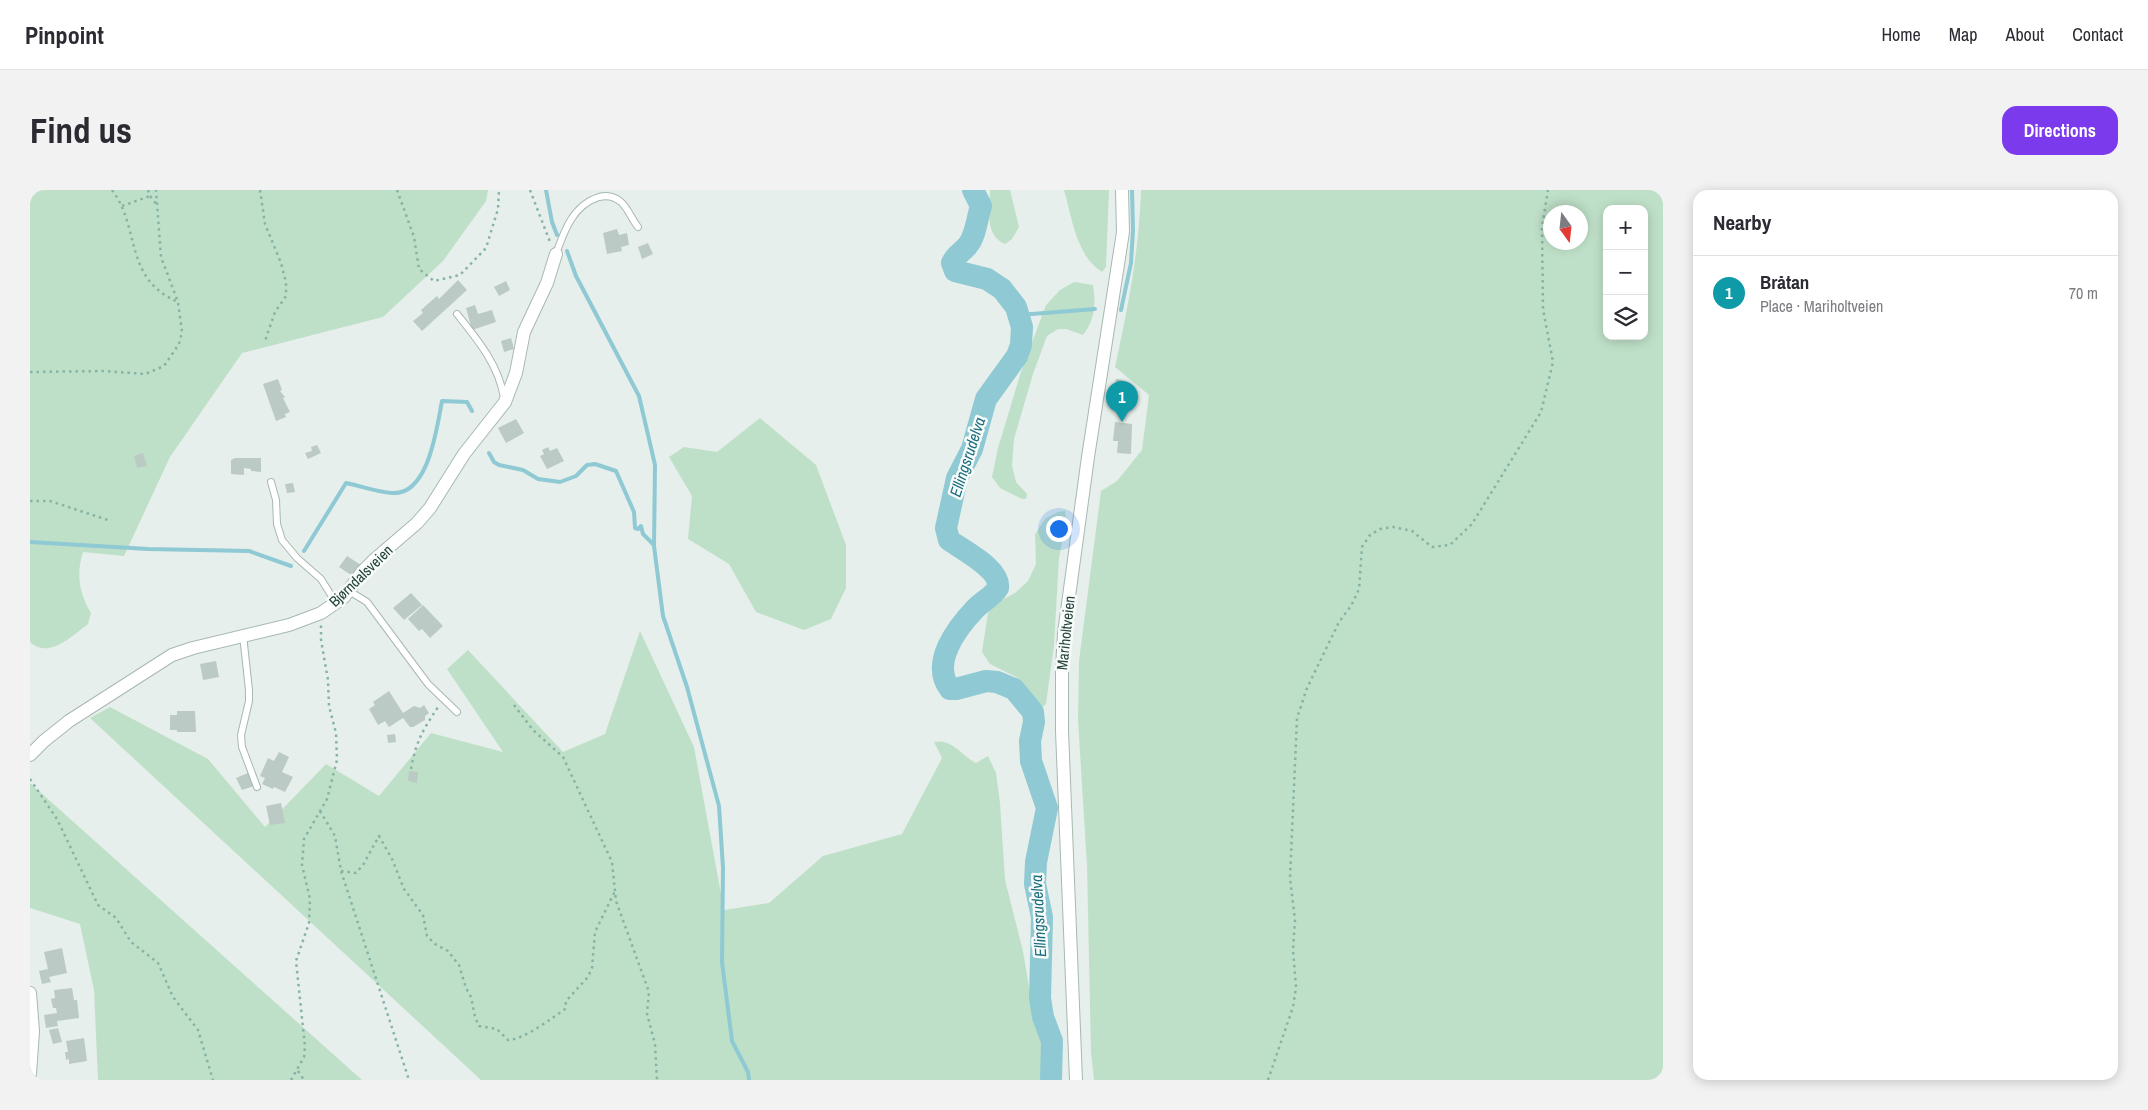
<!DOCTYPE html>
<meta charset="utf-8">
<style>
:root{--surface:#fff;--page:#f2f2f3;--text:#2b2b33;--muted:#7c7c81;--line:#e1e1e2;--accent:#7c3aed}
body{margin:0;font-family:"Archivo Narrow",sans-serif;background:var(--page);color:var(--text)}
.controls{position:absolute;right:15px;top:15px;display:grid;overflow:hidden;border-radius:10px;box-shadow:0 2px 12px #0003}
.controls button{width:45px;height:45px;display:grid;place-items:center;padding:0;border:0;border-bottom:1px solid var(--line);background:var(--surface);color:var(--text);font:25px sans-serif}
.compass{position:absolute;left:1513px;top:15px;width:45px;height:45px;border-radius:50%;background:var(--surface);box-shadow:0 2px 12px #0003;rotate:165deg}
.you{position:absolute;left:1028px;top:338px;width:18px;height:18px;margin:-12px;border:4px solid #fff;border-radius:50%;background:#1a73e8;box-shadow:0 0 0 8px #1a73e833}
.badge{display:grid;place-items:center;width:32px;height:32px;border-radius:50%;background:var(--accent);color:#fff;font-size:16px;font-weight:700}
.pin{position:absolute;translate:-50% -41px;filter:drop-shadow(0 1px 2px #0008)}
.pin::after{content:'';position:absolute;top:26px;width:18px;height:15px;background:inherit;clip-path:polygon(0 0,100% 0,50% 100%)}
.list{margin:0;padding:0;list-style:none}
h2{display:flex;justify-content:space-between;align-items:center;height:65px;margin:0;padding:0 20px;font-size:21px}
h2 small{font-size:16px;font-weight:400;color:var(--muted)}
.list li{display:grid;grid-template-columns:32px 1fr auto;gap:15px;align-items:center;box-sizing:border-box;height:75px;padding:0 20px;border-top:1px solid var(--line)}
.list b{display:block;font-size:19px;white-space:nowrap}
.list p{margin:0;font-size:16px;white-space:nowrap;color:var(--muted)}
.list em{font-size:16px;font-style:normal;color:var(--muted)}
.icon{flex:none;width:28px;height:28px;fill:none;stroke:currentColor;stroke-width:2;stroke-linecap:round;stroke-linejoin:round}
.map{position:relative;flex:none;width:1633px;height:890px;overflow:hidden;border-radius:15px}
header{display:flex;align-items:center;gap:30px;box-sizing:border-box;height:70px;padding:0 25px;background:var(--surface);border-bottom:1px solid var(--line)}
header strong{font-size:24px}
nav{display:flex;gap:28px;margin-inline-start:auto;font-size:18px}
.intro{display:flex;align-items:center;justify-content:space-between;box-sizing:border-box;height:120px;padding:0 30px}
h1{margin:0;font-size:35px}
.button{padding:12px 22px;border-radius:15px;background:var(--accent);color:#fff;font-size:18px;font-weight:700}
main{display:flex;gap:30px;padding:0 30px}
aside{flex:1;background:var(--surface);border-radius:15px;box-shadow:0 2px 12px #0003}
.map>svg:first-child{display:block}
</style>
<header>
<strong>Pinpoint</strong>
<nav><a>Home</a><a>Map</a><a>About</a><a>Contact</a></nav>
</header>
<div class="intro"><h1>Find us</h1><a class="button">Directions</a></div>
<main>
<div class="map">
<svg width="1633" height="890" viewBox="0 0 1633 890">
<rect width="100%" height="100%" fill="#e6efeb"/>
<!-- green -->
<path fill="#bfe0c8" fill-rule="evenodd" d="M0,0H458L456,11L413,71L353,127L212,163L140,267L94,366L53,362C46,384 49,403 61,423L58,434C43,445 19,470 0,452Z
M960,0H980L989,37L982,49L975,54C954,45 960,20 960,0Z
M1034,0H1079L1076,77L1072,82C1046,66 1042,27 1034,0Z
M1111,0H1633V890H1064L1061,863L1057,675L1048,530L1049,471L1071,301L1087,291L1112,260L1119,205L1085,177C1098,117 1109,62 1111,0ZM1577,19H1614V146H1577ZM1520,22H1550V52H1520Z
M1044,92L1063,95C1066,113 1065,130 1053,145L1036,139H1028L1017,146L1003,184L984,249L982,276L986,292L997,304L996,309H992L970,298L962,287L968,258L990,185L1016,115L1030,100Z
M730,228L786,275L816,355V398L801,429L774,440L726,422L699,374L658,349L662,306L639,267L654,257L687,262Z
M1035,321L1036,331L1029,368L1024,455L1016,514L1013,517L986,487L960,474L952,462L958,423L966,413L985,403L998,391L1006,374L1005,344L1016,328L1028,322Z
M610,441L664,557L694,720L739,713L793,666L872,644L912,568L904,552C922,548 932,566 946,573L958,566L966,583L970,613L975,690L993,761L1001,809L1025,879L1026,890H451L60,528L80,517L178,569L235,637L296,574L349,606L401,543L473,562L417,479L438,460L533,562L575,544Z
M0,593L332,890H68L64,800L50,734L0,718Z"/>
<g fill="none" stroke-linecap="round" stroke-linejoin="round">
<!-- stream -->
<path stroke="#8ec9d4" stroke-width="4" d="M516,0L522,32L527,45
M537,61L546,86L609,206L625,275L624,356L633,426L657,497L689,616L693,678L692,772L702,851L718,882L719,890
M1091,120L1101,73L1103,40L1102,0
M989,125L1065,119
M459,263L464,272L469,275L493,280L508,289L530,292L546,286L557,275L565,274L586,281L604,322L605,338L608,339L611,336L613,344L624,355
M0,352L118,359L219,361L261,376
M274,361L316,293C331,296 347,302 362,303C399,306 407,236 412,211L437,212L442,221"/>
<!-- river -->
<path stroke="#8ec9d4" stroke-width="22" d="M943,0L951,16C947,28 946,45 938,55C933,62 926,64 922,73L925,81L957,89L972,99L986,117L992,137L991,155L987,166L956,209L942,259L927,288L916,338L919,350C934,361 971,379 968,398C962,407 953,411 945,419C927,438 900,473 920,499H926L956,491L967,492L984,499L1003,522L1004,532L1000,551L1001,571L1017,618L1006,672L1005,694L1012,727L1010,808L1013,827L1022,851L1021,890"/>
</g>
<!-- building -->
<path fill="#bbcac4" d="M587,39L589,45L597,43L599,55L591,57L592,61L577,64L573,43Z
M618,53L623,64L612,69L608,57Z
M428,90L437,100L392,141L383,131L393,123L391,120L407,106L409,109Z
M476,91L480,100L469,106L464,97Z
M445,115L448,124L462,120L466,132L442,140L436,118Z
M481,148L484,159L474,162L471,151Z
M248,189L252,200L250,201L255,207L253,208L260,222L255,224L256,227L246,231L233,194Z
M1086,189L1093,190L1092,195L1104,196L1103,205L1084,203Z
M486,229L494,243L476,253L468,238Z
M1085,232L1102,234L1101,264L1087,263L1088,251H1083Z
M287,255L291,263L278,269L275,263L282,261L281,257Z
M518,257L520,261L527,258L534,271L517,279L510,266L514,264L512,260Z
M113,263L117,276L107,278L104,266Z
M205,268H231V282L221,281V279L214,278V285L201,284V270Z
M263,293L265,302L257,303L255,294Z
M317,366L331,375L324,387L309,377Z
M381,403L392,415L374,430L363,418Z
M393,415L413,436L400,448L392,439L389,441L378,429Z
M186,471L189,487L173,490L170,474Z
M359,501L373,523L384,516L390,518L394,515L399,523L395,526V530L383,537H380L373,528L359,537L355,531L348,535L339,519L345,515L343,512Z
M147,521H165L166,542H147V540H140V525H147Z
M365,544L366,552L358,553L357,545Z
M249,562L259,567L252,582L263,587L255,602L244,597L243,599L232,594L235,588L230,586L238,568L244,571Z
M379,581L388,582L387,593L378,591Z
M218,583L224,596L212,600L206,588Z
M251,613L255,633L240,635L236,616Z
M32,758L37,783L19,787L21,792L12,794L9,781L18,779L14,762Z
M42,798L44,810H47L49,828L27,831L28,836L16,838L14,825L27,823L26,818H23L21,809L25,808L24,800Z
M28,838L32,852L23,854L19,840Z
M54,848L57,871L39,874V869L36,870L35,862H38L36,851Z"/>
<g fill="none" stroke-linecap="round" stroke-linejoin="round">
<!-- service casing -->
<g stroke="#a8b8b2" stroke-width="8">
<path id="service" d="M526,64C534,41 543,15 569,7C577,5 584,6 591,12C598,18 602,30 608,37
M427,124C447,149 469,175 474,208
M241,292L246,310L247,334L252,350L267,368L291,389L306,413
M319,401L337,412L398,494L427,522
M213,445L219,500V511L211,545L212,557L227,597"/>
</g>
<!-- minor casing -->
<g stroke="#a8b8b2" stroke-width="14">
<path id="minor" d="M0,565L14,551L39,531L142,465L163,458L259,435L291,423L314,407L332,382L344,370L387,333L400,318L434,264L475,212L486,183L494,142L517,93L526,64
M0,803L3,841L0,884
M1046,890L1032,541V478L1034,443L1058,267L1093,42L1092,0"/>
</g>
<!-- path -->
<path stroke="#86b3a5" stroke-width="2.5" stroke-dasharray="2.5 4" stroke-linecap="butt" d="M82,0C111,38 93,88 148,112
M118,0L120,6L127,15
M230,0L235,34L251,73L256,92V106L245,122L235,151
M367,0L384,47L389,79L404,91L430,85L456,58L468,19L469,0
M500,0L520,52
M92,16L120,6
M0,182L75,181L115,184L134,176L149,154L152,142L148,112L131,67L126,0
M0,311H20L81,331
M484,515L503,540L533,567L582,672L586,711L619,802L617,824L625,854L627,890
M381,579C386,551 393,540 408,517
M0,589L27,629L68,715L86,728L101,752L128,773L143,807L168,840L183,890
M290,621L305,646L311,681L379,890
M311,681L326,683L333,675L349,646L362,669L374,699L393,725L397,746L405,754L418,761L429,775L436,798L441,807L445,827L449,836L467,839L478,850C493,850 521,829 535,819L536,811L558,787L562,778L565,742L586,699
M268,881L274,890
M261,890L274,867L275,857L266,771L279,733L280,709L272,675L274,649L297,609L307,570L306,543L299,516L298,490L291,450V435
M1238,890L1263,817L1266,797L1263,760L1265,730L1260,688L1267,528L1277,498L1309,432L1321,416L1329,399L1332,357L1340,345L1350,339L1363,337L1382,341L1402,357L1420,355L1442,334L1511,222L1523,172L1513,119L1512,37L1518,0"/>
<!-- service -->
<use href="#service" stroke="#fff" stroke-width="6"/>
<!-- minor -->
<use href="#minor" stroke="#fff" stroke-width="12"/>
</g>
<g text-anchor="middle" stroke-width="5" stroke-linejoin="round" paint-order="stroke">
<!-- street labels -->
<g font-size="15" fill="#24423a" stroke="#f7fbf9">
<text transform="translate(331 386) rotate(-44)" y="5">Bjørndalsveien</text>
<text transform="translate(1036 443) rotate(-84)" y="5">Mariholtveien</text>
</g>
<!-- water labels -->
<g font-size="16" font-style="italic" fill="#1c6f80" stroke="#f7fbf9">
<text transform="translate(937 267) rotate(-72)" y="6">Ellingsrudelva</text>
<text transform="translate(1008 726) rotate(-93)" y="6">Ellingsrudelva</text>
</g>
</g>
</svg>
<div class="controls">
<button>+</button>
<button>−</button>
<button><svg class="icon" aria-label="layers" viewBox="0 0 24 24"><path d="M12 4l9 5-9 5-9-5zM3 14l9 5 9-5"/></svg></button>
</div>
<svg class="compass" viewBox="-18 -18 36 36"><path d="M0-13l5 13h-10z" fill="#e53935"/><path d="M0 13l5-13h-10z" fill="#7c7c81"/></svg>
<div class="you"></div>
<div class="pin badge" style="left:1092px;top:232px;background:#0f9aa8">1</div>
</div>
<aside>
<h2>Nearby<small></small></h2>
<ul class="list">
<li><span class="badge" style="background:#0f9aa8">1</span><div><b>Bråtan</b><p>Place · Mariholtveien</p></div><em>70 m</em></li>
</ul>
</aside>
</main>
